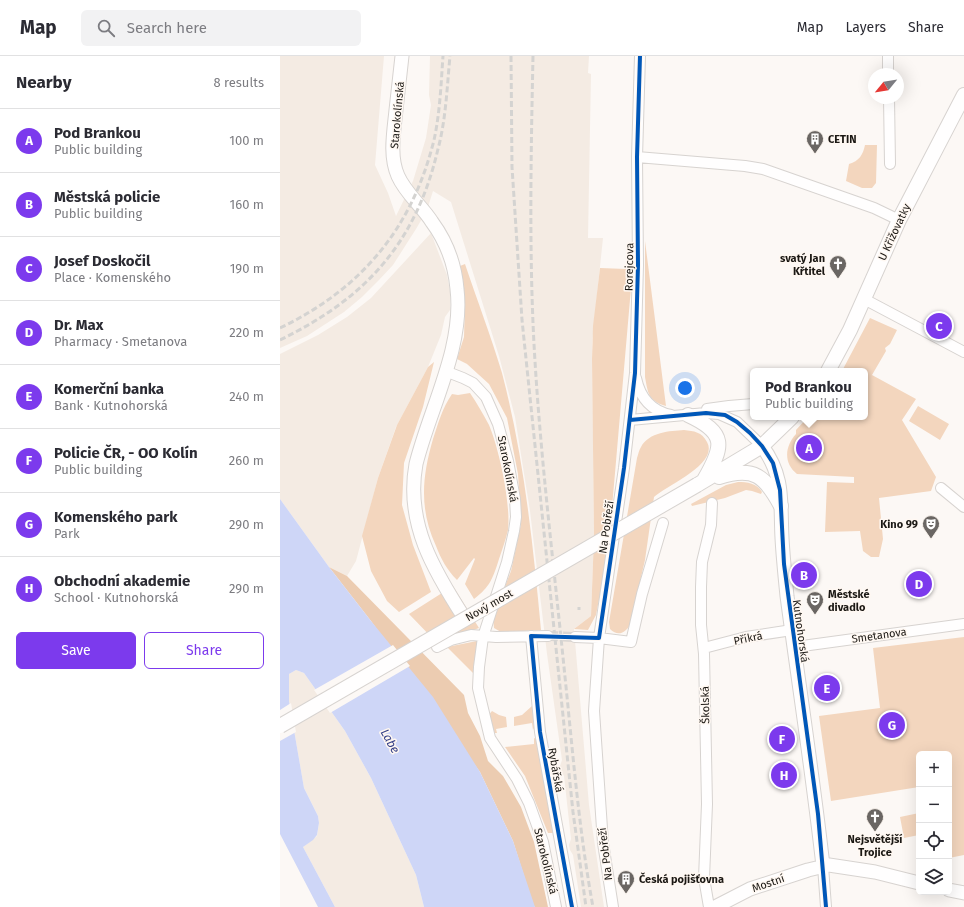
<!DOCTYPE html>
<meta charset="utf-8">
<style>
:root{--surface:#fff;--page:#f2f2f3;--text:#2b2b33;--muted:#7c7c81;--line:#e1e1e2;--accent:#7c3aed}
body{margin:0;font-family:"Fira Sans",sans-serif;background:var(--page);color:var(--text)}
.controls{position:absolute;right:12px;bottom:12px;display:grid;overflow:hidden;border-radius:6px;box-shadow:0 4px 16px #0002}
.controls button{width:36px;height:36px;display:grid;place-items:center;padding:0;border:0;border-bottom:1px solid var(--line);background:var(--surface);color:var(--text);font:20px sans-serif}
.compass{position:absolute;left:588px;top:12px;width:36px;height:36px;border-radius:50%;background:var(--surface);box-shadow:0 4px 16px #0002;rotate:240deg}
.you{position:absolute;left:405px;top:332px;width:14px;height:14px;margin:-10px;border:3px solid #fff;border-radius:50%;background:#1a73e8;box-shadow:0 0 0 6px #1a73e833}
.badge{display:grid;place-items:center;width:26px;height:26px;border-radius:50%;background:var(--accent);color:#fff;font-size:13px;font-weight:700}
.pin{position:absolute;translate:-50% -50%;border:2px solid #fff;box-shadow:0 1px 4px #0006}
.popup{position:absolute;left:470px;top:312px;width:118px;height:52px;box-sizing:border-box;display:grid;place-content:center;border-radius:6px;background:var(--surface);filter:drop-shadow(0 1px 3px #0005);font-size:13px;white-space:nowrap;color:var(--muted)}
.popup b{font-size:15px;color:var(--text)}
.popup::after{content:'';position:absolute;left:50%;top:100%;margin-left:-8px;border:8px solid transparent;border-top-color:var(--surface)}
.list{margin:0;padding:0;list-style:none}
h2{display:flex;justify-content:space-between;align-items:center;height:52px;margin:0;padding:0 16px;font-size:17px}
h2 small{font-size:13px;font-weight:400;color:var(--muted)}
.list li{display:grid;grid-template-columns:26px 1fr auto;gap:12px;align-items:center;box-sizing:border-box;height:64px;padding:0 16px;border-top:1px solid var(--line)}
.list b{display:block;font-size:15px;white-space:nowrap}
.list p{margin:0;font-size:13px;white-space:nowrap;color:var(--muted)}
.list em{font-size:13px;font-style:normal;color:var(--muted)}
.actions{display:flex;gap:8px;padding:12px 16px}
.actions a{flex:1;padding:9px 0;border:1px solid var(--accent);border-radius:6px;text-align:center;font-size:14px;color:var(--accent)}
.actions .main{background:var(--accent);color:#fff}
.icon{flex:none;width:22px;height:22px;fill:none;stroke:currentColor;stroke-width:2;stroke-linecap:round;stroke-linejoin:round}
.map{position:relative;flex:none;width:684px;height:851px;overflow:hidden}
header{display:flex;align-items:center;gap:24px;box-sizing:border-box;height:56px;padding:0 20px;background:var(--surface);border-bottom:1px solid var(--line)}
header strong{font-size:19px}
nav{display:flex;gap:22px;margin-inline-start:auto;font-size:14px}
.search{width:280px;height:36px;background:var(--page);display:flex;align-items:center;gap:10px;box-sizing:border-box;padding:0 14px;border-radius:6px;color:var(--muted);font-size:15px}
main{display:flex}
aside{flex:1;background:var(--surface)}
.map>svg:first-child{display:block}
</style>
<header>
<strong>Map</strong>
<div class="search"><svg class="icon" aria-label="search" viewBox="0 0 24 24"><circle cx="10" cy="10" r="6"/><path d="M15 15l6 6"/></svg>Search here</div>
<nav><a>Map</a><a>Layers</a><a>Share</a></nav>
</header>
<main>
<aside>
<h2>Nearby<small>8 results</small></h2>
<ul class="list">
<li><span class="badge">A</span><div><b>Pod Brankou</b><p>Public building</p></div><em>100 m</em></li>
<li><span class="badge">B</span><div><b>Městská policie</b><p>Public building</p></div><em>160 m</em></li>
<li><span class="badge">C</span><div><b>Josef Doskočil</b><p>Place · Komenského</p></div><em>190 m</em></li>
<li><span class="badge">D</span><div><b>Dr. Max</b><p>Pharmacy · Smetanova</p></div><em>220 m</em></li>
<li><span class="badge">E</span><div><b>Komerční banka</b><p>Bank · Kutnohorská</p></div><em>240 m</em></li>
<li><span class="badge">F</span><div><b>Policie ČR, - OO Kolín</b><p>Public building</p></div><em>260 m</em></li>
<li><span class="badge">G</span><div><b>Komenského park</b><p>Park</p></div><em>290 m</em></li>
<li><span class="badge">H</span><div><b>Obchodní akademie</b><p>School · Kutnohorská</p></div><em>290 m</em></li>
</ul>
<div class="actions"><a class="main">Save</a><a>Share</a></div>
</aside>
<div class="map">
<svg width="684" height="851" viewBox="0 0 684 851">
<rect width="100%" height="100%" fill="#fcf8f5"/>
<!-- built -->
<path fill="#f4ebe3" d="M0,0H104L95,109L108,137L116,160L133,125L146,82L151,49L149,39L150,0H309L308,17L311,18L308,182H323L312,287L314,480L311,560L294,573L309,749L324,851H301L293,799L290,794L289,789L291,783L284,720L281,715L280,710L282,704L267,598L250,455L235,361L219,300L171,146L153,135L147,154L136,173L113,209L99,224L82,241L64,256L27,280L0,292Z
M151,177L167,219L170,235V254L165,261L161,279L148,311L116,371L98,422L76,505L67,520L49,511L0,443V298L38,279L67,261L91,242Z
M16,614L24,617L65,675L91,722L136,819L144,851H55L23,791L37,780L39,767L38,760L24,732L9,645V618Z"/>
<!-- green -->
<path fill="#f3d6be" d="M585,89H597L596,127L592,132H582L566,125L569,108C579,105 583,99 585,89Z
M365,185L386,350C368,345 368,337 365,321Z
M185,208C197,244 211,280 222,317C244,401 253,488 261,574L221,576L214,572L213,561L231,515L241,468L238,418L227,362L209,328L187,308L177,303L184,281L185,247L180,210Z
M320,212L346,213L351,220V232L328,498L316,559L308,574L294,573L311,560L314,480L312,303L313,270Z
M590,262L617,274L610,288L605,292L606,295L592,319L636,343L622,364L656,421L651,435L599,442L603,483L599,501H591L583,495L580,475L545,476L547,426L574,427V421L517,418C503,407 505,390 516,378V374L528,361H585V315H562Z
M154,306L143,351L124,407L122,449L133,489L151,536L119,556L107,545L91,515L82,480L98,422L117,369L148,311Z
M190,337C197,347 203,358 209,369C219,392 231,448 228,474C226,483 222,494 219,503C213,522 210,531 194,543L185,528L195,503L194,502L177,524C167,514 161,503 156,490C139,453 142,421 153,383C159,365 162,353 172,338L178,339Z
M638,350L669,368L660,384L629,365Z
M404,374C414,375 422,376 427,386C439,408 387,429 374,441L365,504L350,569C345,577 338,581 330,573L329,566L357,402C358,399 359,394 361,391C369,376 390,375 404,374Z
M458,426C467,426 477,427 482,436L481,438L472,435L466,434L445,442L412,450L411,448L446,429Z
M173,530L199,572L157,587L129,558Z
M684,581V799L669,802V698H639V731L551,745L539,660L600,652L593,592Z
M197,585L196,620L167,591Z
M252,650L254,672L253,674L252,667L234,670V661L242,659Z
M212,655L219,659L226,661L227,671L216,673L217,677H214L207,661Z
M254,682L258,684L273,777H268L245,720L225,691L254,688Z
M639,757V779L624,782L620,761Z"/>
<!-- forest -->
<path fill="#ecccb1" d="M49,511L67,520L184,639L188,657L200,680L208,705L223,720L241,751L254,786L268,851H255L253,849L233,785L200,716L91,565Z"/>
<!-- water -->
<path fill="#ced6f7" d="M0,443L49,511L91,565L153,641L200,716L233,785L255,851H144L136,819L91,722L65,675L24,617L16,614L9,618V645L24,732L38,760L39,767L37,779L33,784L23,791L55,851H38L0,778Z"/>
<!-- pier -->
<path fill="#fcf8f5" d="M113,589L130,610L50,657L34,634Z
M11,647L16,676L0,685V654Z"/>
<g fill="none" stroke-linecap="round" stroke-linejoin="round">
<!-- minor-tunnel -->
<path stroke="#dad6d3" stroke-width="10" stroke-dasharray="10 5" stroke-linecap="butt" d="M268,580L295,581"/>
<!-- minor casing -->
<g stroke="#d7d3d0" stroke-width="12">
<path id="minor" d="M608,0V18
M609,42L610,108
M357,101L465,110L483,113L594,152L619,164
M584,243L684,296
M165,315L183,322L193,327L206,341L218,368L228,405L235,443L236,461L234,475L227,506L203,581L199,611L198,632L210,682L237,723L249,747L263,786L276,851
M356,322C360,341 371,355 391,359
M427,353L449,350L473,348
M350,364L426,357L439,358L457,366L482,390
M661,432L684,451
M251,580L260,676L292,851
M295,581L319,582L351,586L362,538L383,467
M157,591L171,584L191,579L216,581L268,580
M515,591L684,568
M424,592L466,581L512,574
M543,810L546,851
M333,851L323,787L314,655L319,582L344,412L355,317L358,209L357,101L360,0
M429,851L424,822L427,748L424,598L421,569V531L422,506L431,469L432,447"/>
</g>
<!-- tertiary casing -->
<g stroke="#d7d3d0" stroke-width="15">
<path id="tertiary" d="M122,0C120,18 118,36 116,54C114,75 109,100 118,120C126,138 142,150 152,166C166,185 175,209 177,233C184,291 150,352 136,408C125,467 154,515 185,563
M482,390C505,421 500,446 502,482C503,501 505,520 507,540C519,630 533,720 543,810
M669,834L684,837
M435,851L470,833L528,814L549,809L595,816L639,827"/>
</g>
<!-- secondary casing -->
<g stroke="#d7d3d0" stroke-width="16">
<path id="secondary" d="M548,315L570,274L619,164L684,39
M408,359C447,377 444,390 424,424
M439,421C474,410 485,420 501,450
M417,429L482,390L512,361"/>
</g>
<!-- minor -->
<use href="#minor" stroke="#fffefe" stroke-width="10"/>
<!-- tertiary -->
<use href="#tertiary" stroke="#fffefe" stroke-width="13"/>
<!-- secondary -->
<use href="#secondary" stroke="#fffefe" stroke-width="14"/>
<!-- rail -->
<path stroke="#d4d3d1" stroke-width="3" stroke-dasharray="6 3" stroke-linecap="butt" d="M231,0L232,111L242,264L293,756L306,851
M253,0C251,96 249,192 254,288C260,399 274,510 285,621C293,698 299,775 313,851
M0,272C81,233 132,173 154,84C160,57 161,28 163,0
M0,284C86,242 136,187 158,93C166,63 167,31 170,0
M299,551V554"/>
<!-- secondary-bridge casing -->
<g stroke="#d7d3d0" stroke-width="16" stroke-linecap="butt">
<path id="secondary-bridge" d="M0,670L417,429"/>
</g>
<!-- secondary-bridge -->
<use href="#secondary-bridge" stroke="#fffefe" stroke-width="14"/>
<!-- cycleway casing -->
<g stroke="#fff8f2" stroke-width="6">
<path id="cycleway" d="M350,364L426,357L445,359L457,366L470,377L482,390L493,407L500,434L504,508L538,758L546,851
M292,851L260,676L251,580L319,582L344,412L355,317L358,209L357,101L360,0"/>
</g>
<!-- cycleway -->
<use href="#cycleway" stroke="#0057b8" stroke-width="4"/>
</g>
<!-- icons -->
<defs>
<g id="building-pin" transform="scale(0.9)"><path d="M0 17L-7.5 6A9.5 9.5 0 1 1 7.5 6Z" fill="#6a6663" stroke="#fff8f2"/><path d="M-4-6H4V6H1V3H-1V6H-4ZM-2.5-4.3h1.7v1.8h-1.7ZM.8-4.3h1.7v1.8H.8ZM-2.5-1h1.7V.8h-1.7ZM.8-1h1.7V.8H.8Z" fill="#fff"/></g>
<g id="church-pin" transform="scale(0.9)"><path d="M0 17L-7.5 6A9.5 9.5 0 1 1 7.5 6Z" fill="#6a6663" stroke="#fff8f2"/><path d="M-1.2-6h2.4v3.5h3.3v2.4h-3.3V6h-2.4V-.1h-3.3v-2.4h3.3Z" fill="#fff"/></g>
<g id="theatre-pin" transform="scale(0.9)"><path d="M0 17L-7.5 6A9.5 9.5 0 1 1 7.5 6Z" fill="#6a6663" stroke="#fff8f2"/><path d="M-5-5.5Q0-4 5-5.5V0Q5 5 0 6Q-5 5-5 0ZM-3.3-2.5H-1v1.5H-3.3ZM1-2.5H3.3v1.5H1ZM-2.8 1Q0 5.5 2.8 1Z" fill="#fff"/></g>
</defs>
<g fill-rule="evenodd">
<use href="#building-pin" x="535" y="83"/>
<use href="#church-pin" x="558" y="208"/>
<use href="#theatre-pin" x="651" y="468"/>
<use href="#theatre-pin" x="535" y="544"/>
<use href="#church-pin" x="595" y="761"/>
<use href="#building-pin" x="346" y="823"/>
</g>
<g text-anchor="middle" stroke-width="3" stroke-linejoin="round" paint-order="stroke">
<!-- street labels -->
<g font-size="11" fill="#1b1814" stroke="#fff8f2">
<text transform="translate(117 59) rotate(-85)" y="4">Starokolínská</text>
<text transform="translate(614 176) rotate(-65)" y="4">U Křižovatky</text>
<text transform="translate(349 211) rotate(-89)" y="4">Rorejcova</text>
<text transform="translate(228 413) rotate(79)" y="4">Starokolínská</text>
<text transform="translate(326 471) rotate(-82)" y="4">Na Pobřeží</text>
<text transform="translate(209 549) rotate(-30)" y="4">Nový most</text>
<text transform="translate(521 575) rotate(82)" y="4">Kutnohorská</text>
<text transform="translate(599 579) rotate(-8)" y="4">Smetanova</text>
<text transform="translate(468 582) rotate(-12)" y="4">Příkrá</text>
<text transform="translate(425 649) rotate(-91)" y="4">Školská</text>
<text transform="translate(276 714) rotate(80)" y="4">Rybářská</text>
<text transform="translate(325 798) rotate(-97)" y="4">Na Pobřeží</text>
<text transform="translate(266 805) rotate(76)" y="4">Starokolínská</text>
<text transform="translate(488 827) rotate(-19)" y="4">Mostní</text>
</g>
<!-- poi labels -->
<g font-size="11" font-weight="bold" fill="#1b1814" stroke="#fff8f2" text-anchor="start">
<text x="548" y="87">CETIN</text>
<text x="545" y="206" text-anchor="end">svatý Jan<tspan x="545" dy="13">Křtitel</tspan></text>
<text x="638" y="472" text-anchor="end">Kino 99</text>
<text x="548" y="542">Městské<tspan x="548" dy="13">divadlo</tspan></text>
<text x="595" y="787" text-anchor="middle">Nejsvětější<tspan x="595" dy="13">Trojice</tspan></text>
<text x="359" y="827">Česká pojišťovna</text>
</g>
<!-- water labels -->
<g font-size="12" font-style="italic" fill="#364188" stroke="#fff8f2">
<text transform="translate(110 685) rotate(60)" y="4">Labe</text>
</g>
</g>
</svg>
<div class="controls">
<button>+</button>
<button>−</button>
<button><svg class="icon" aria-label="locate" viewBox="0 0 24 24"><circle cx="12" cy="12" r="6"/><path d="M12 2v4M12 18v4M2 12h4M18 12h4"/></svg></button>
<button><svg class="icon" aria-label="layers" viewBox="0 0 24 24"><path d="M12 4l9 5-9 5-9-5zM3 14l9 5 9-5"/></svg></button>
</div>
<svg class="compass" viewBox="-18 -18 36 36"><path d="M0-13l5 13h-10z" fill="#e53935"/><path d="M0 13l5-13h-10z" fill="#7c7c81"/></svg>
<div class="you"></div>
<div class="pin badge" style="left:529px;top:392px">A</div>
<div class="popup"><b>Pod Brankou</b>Public building</div>
<div class="pin badge" style="left:524px;top:519px">B</div>
<div class="pin badge" style="left:659px;top:270px">C</div>
<div class="pin badge" style="left:639px;top:528px">D</div>
<div class="pin badge" style="left:547px;top:632px">E</div>
<div class="pin badge" style="left:502px;top:683px">F</div>
<div class="pin badge" style="left:612px;top:669px">G</div>
<div class="pin badge" style="left:504px;top:719px">H</div>
</div>
</main>
